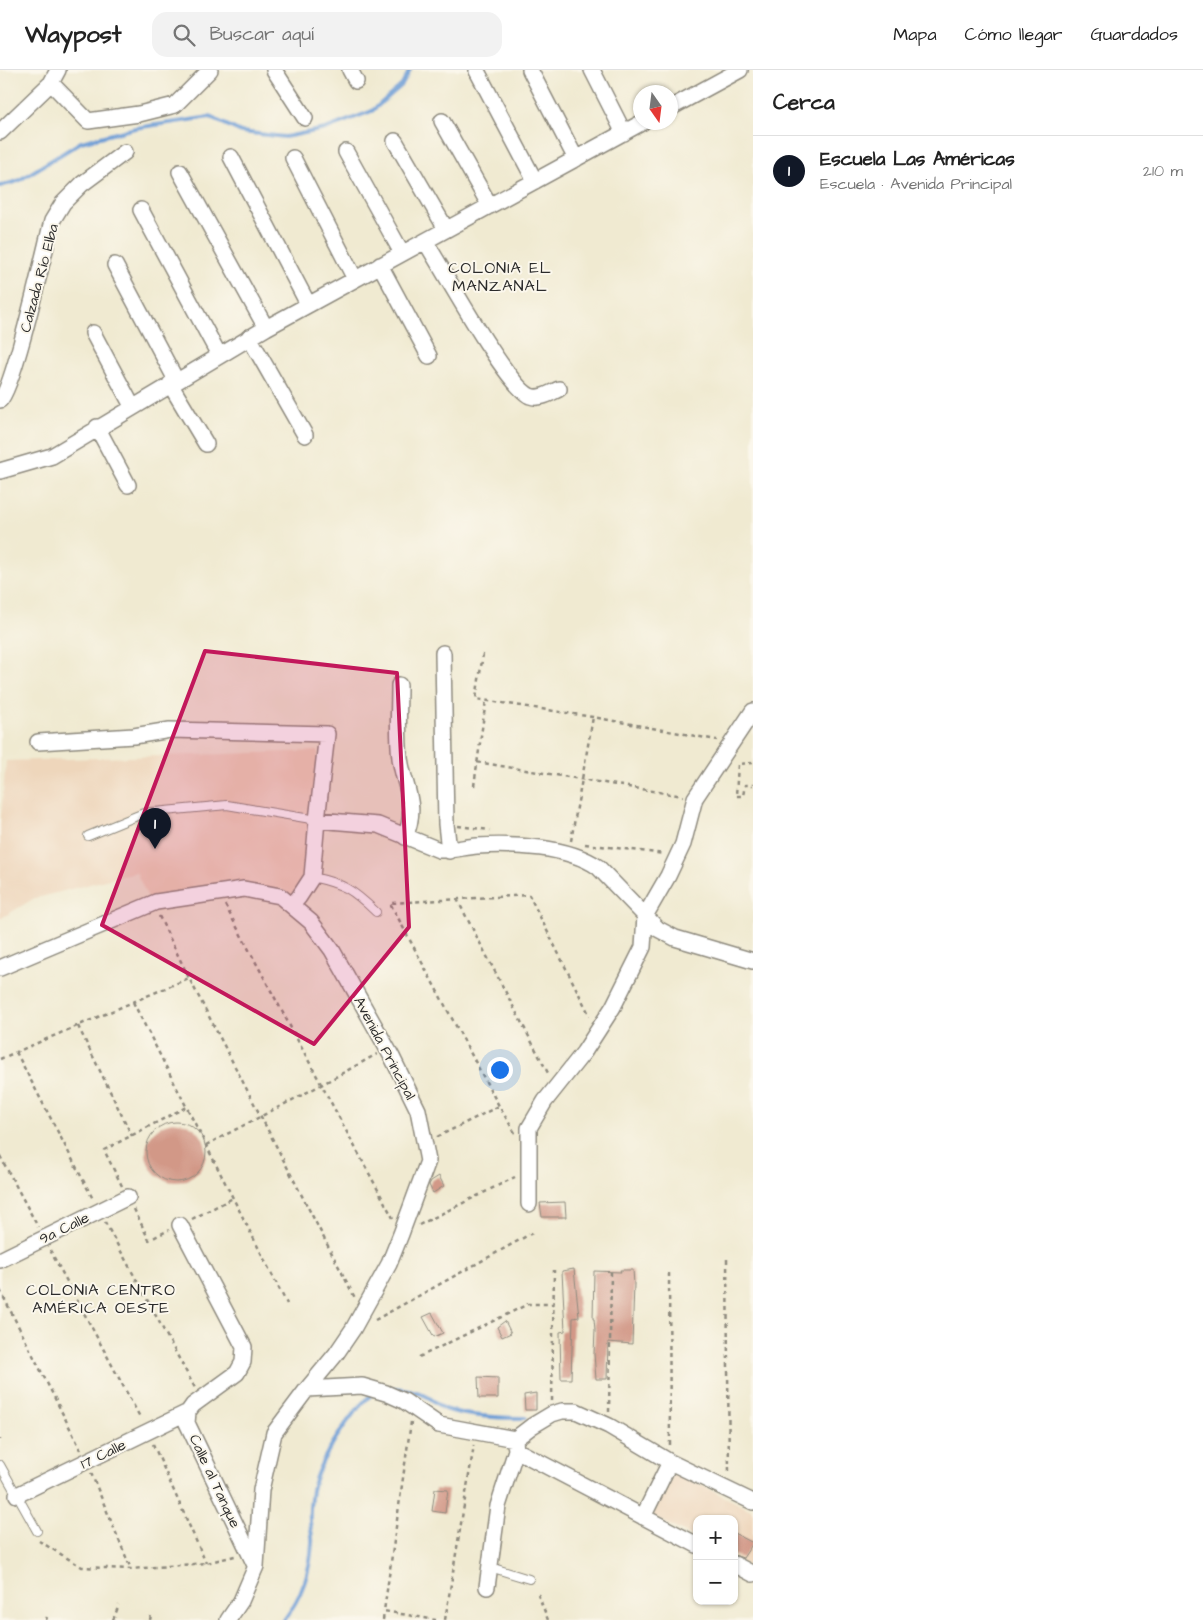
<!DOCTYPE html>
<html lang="es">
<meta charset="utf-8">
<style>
:root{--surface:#fff;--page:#f2f2f2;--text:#222;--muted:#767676;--line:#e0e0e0;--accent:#111827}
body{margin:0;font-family:"Architects Daughter",sans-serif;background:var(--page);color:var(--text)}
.controls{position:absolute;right:15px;bottom:15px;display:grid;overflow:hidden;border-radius:10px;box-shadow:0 1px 4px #0004}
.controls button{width:45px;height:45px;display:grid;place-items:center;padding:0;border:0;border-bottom:1px solid var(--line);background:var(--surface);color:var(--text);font:25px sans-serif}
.compass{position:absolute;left:633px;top:15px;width:45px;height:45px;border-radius:50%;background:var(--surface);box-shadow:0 1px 4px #0004;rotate:166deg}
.you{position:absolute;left:499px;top:999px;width:18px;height:18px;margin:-12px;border:4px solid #fff;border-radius:50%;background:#1a73e8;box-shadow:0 0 0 8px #1a73e833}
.badge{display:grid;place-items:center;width:32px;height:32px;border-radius:50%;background:var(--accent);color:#fff;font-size:16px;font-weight:700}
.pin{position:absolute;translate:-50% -41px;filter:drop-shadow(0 1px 2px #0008)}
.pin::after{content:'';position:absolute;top:26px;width:18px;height:15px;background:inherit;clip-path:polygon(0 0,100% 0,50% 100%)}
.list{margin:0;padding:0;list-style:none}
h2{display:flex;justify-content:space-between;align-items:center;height:65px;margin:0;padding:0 20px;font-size:21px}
h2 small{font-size:16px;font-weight:400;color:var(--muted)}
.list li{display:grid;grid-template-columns:32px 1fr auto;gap:15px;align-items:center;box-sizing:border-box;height:70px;padding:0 20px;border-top:1px solid var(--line)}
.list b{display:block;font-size:19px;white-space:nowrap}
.list p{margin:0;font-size:16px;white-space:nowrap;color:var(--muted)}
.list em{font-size:16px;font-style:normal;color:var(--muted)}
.icon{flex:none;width:28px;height:28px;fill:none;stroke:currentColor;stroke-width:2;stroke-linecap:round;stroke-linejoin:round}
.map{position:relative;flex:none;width:753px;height:1550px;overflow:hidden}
header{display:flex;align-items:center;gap:30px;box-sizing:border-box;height:70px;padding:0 25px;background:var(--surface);border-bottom:1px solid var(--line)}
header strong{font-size:24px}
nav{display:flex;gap:28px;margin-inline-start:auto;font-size:18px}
.search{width:350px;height:45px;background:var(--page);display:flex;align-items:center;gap:12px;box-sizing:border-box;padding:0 18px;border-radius:15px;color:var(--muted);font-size:19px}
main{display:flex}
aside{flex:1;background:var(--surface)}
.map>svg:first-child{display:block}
</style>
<header>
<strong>Waypost</strong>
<div class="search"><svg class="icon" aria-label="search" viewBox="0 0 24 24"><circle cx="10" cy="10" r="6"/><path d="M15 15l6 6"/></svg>Buscar aquí</div>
<nav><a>Mapa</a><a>Cómo llegar</a><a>Guardados</a></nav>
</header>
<main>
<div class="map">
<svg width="753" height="1550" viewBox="0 0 753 1550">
<rect width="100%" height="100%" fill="#fbf7ec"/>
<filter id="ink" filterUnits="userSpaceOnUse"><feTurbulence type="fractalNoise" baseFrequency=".02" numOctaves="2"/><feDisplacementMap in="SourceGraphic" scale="10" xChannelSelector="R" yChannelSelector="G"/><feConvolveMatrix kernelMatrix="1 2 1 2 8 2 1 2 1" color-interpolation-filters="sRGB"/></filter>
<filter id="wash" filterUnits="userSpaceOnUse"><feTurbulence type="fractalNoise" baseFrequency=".0096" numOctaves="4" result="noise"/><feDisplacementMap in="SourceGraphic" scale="20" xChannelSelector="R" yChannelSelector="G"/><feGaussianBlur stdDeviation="1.12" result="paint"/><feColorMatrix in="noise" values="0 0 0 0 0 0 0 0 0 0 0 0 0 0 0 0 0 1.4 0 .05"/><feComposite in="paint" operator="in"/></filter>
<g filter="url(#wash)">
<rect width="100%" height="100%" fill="#f0ead1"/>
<!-- built -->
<path fill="#eed6bb" d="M318,681L308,805L293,828L281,819L149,830L136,802L33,829L0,849V756L6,691Z
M675,1402L753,1441V1498L734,1489V1449H697V1469L652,1446Z"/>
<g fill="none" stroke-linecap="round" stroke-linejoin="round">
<!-- stream -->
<path stroke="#6c9cd5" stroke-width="4" d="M0,116L18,111L81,72L135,58L210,47L241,62L285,67L325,59L372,41L402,15L410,0
M389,1318C401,1318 415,1320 426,1326C433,1329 438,1336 445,1339C468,1347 501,1348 525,1348
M284,1550C302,1526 310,1503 312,1473C313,1466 310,1458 310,1450C309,1441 311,1429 312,1420C318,1391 350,1343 372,1324"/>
</g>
<g id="blocks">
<!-- building -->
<path fill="#d29887" d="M146 1082a30 30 0 1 1 60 0a30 30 0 1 1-60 0Z
M439,1106L444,1116L433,1123L429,1115L431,1111Z
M565,1132L566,1147H542L540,1133Z
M574,1199L579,1247L573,1248L571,1309H561L560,1262L565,1261L562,1201Z
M620,1200H633L634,1214L632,1274L608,1272L607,1309H596L594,1284L595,1260L594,1249H593L594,1201L621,1202Z
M432,1243L443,1263L434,1267L423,1247Z
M505,1251L511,1263L502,1267L497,1257Z
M478,1307L498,1308V1328H479Z
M536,1323V1340H525L524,1325Z
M435,1419L448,1420L445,1443L432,1441Z
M734,1463L753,1473L743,1488L734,1485Z"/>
</g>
</g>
<g filter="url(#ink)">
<use href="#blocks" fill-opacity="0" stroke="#8e8a7e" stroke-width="1"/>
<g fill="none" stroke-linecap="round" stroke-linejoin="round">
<!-- lane casing -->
<g stroke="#8e8a7e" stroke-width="10">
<path id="lane" d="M88,766L144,743L227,735L317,750
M312,807C344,814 352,819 376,842
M0,1395L37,1461
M490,1497L529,1509"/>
</g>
<!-- street casing -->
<g stroke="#8e8a7e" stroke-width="18">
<path id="street" d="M58,0L51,13L88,51L139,44L175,35L210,0
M274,0L305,48
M350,0L356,11
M530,0L576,89
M592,0L624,63
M477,1L535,111
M670,38L740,0
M442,51L490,136
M0,62L51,13
M395,71L446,159
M346,82L402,183
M231,87L308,234
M293,88L355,209
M180,102L266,258
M141,140L219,285
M425,171C443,199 506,315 530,326C540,330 550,323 559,319
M115,195L176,310
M380,195L429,286
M93,263L132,336
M249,267L305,365
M170,314L206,374
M0,330C14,318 45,178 52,151L63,133L82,114L125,82
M97,357L128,415
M0,401L52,386L266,258L643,52
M443,583L446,754L449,781
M399,615C399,639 397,664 400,688C404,719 419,733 405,767
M38,672L134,666L170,660L327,664L317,750
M292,835L299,827L312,807L317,750L378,755L439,780C452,781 464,777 477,776C513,774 568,776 598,797L658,859L675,868L753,891
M0,898L156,832L244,819L280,826L311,852L332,880L392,987L418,1040L428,1091L401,1164L389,1194L353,1259L336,1284L307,1319L274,1363L261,1420L256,1496L241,1531L228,1550
M529,1134V1058L545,1031L584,982L613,937L643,877L645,846L668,806L683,774L695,728L753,641
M180,1155L244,1277L243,1292L237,1303L193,1335L188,1342L187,1353L255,1495
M0,1190L128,1127
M307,1319L362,1316L386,1323L404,1331L439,1355L515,1369L532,1356L552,1344L562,1341H576L609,1356L670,1392L753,1432
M516,1380L697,1475
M17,1425L188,1342
M643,1447L670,1392
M734,1494L753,1504
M487,1517L498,1436L516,1380L515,1371"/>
</g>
<!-- path -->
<path stroke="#8e8a7e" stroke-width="2.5" stroke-dasharray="4 4" stroke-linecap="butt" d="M483,584L476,629L593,647L717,670
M477,692L683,726
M753,693L738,694L736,726H743L745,715H753
M474,716L486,630
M458,756L490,760
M571,771L593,647
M585,774L664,784
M457,829L549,1005
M225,835L393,1148
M159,846L189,908L355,1228
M133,932L287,1234
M78,956L132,1066
M16,982L93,1129
M0,989L189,908
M515,1063L499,1036L390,833L529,825L590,946
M437,1067L499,1036
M206,1075L321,1015L377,984
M0,1086L38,1157
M122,1116L104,1080L186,1037
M134,1139L149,1170L169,1160
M192,1149L233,1128
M105,1152L195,1318
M419,1155L515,1107
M50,1180L141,1349
M727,1189L729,1405
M669,1203L670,1377
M0,1220L81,1380
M375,1250L534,1162
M419,1287L528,1234H553
M552,1331L554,1200
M609,1342L611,1201
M411,1352L384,1541L436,1550
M0,1369V1370
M153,1374L206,1493
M91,1403L131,1499
M39,1471L82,1497L131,1499L206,1493L235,1486
M538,1524L548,1550
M46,1550L47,1547
M113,1550L119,1535
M150,1550L151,1545
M383,1550L384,1542
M445,1550L474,1375"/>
<!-- lane -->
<use href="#lane" stroke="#fff" stroke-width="8"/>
<!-- street -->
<use href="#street" stroke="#fff" stroke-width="15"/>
</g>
</g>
<!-- marked area -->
<path fill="#c2185b" fill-opacity="0.2" stroke="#c2185b" stroke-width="4" stroke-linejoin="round" d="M205,581L397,603L409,857L314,974L102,855Z"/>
<g text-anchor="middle" stroke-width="4" stroke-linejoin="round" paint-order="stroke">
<!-- street labels -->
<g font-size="15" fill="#2b2b2b" stroke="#fbf7ec">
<text transform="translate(39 208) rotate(-75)" y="5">Calzada Río Elba</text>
<text transform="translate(385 978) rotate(62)" y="5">Avenida Principal</text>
<text transform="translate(64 1158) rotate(-26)" y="5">9a Calle</text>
<text transform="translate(103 1384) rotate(-26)" y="5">17 Calle</text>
<text transform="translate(215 1411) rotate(65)" y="5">Calle al Tanque</text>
</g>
<!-- neighbourhood labels -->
<g font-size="16" letter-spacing="1" fill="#2b2b2b" stroke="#fbf7ec">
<text x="500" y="203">COLONIA EL<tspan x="500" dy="18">MANZANAL</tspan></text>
<text x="101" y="1225">COLONIA CENTRO<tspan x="101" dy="18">AMÉRICA OESTE</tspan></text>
</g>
</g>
</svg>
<div class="controls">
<button>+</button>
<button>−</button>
</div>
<svg class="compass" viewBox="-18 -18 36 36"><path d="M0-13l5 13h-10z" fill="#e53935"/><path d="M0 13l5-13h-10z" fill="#767676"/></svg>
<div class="you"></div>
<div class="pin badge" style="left:155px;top:779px">1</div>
</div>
<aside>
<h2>Cerca<small></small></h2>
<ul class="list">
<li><span class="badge">1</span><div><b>Escuela Las Américas</b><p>Escuela · Avenida Principal</p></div><em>210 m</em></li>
</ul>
</aside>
</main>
